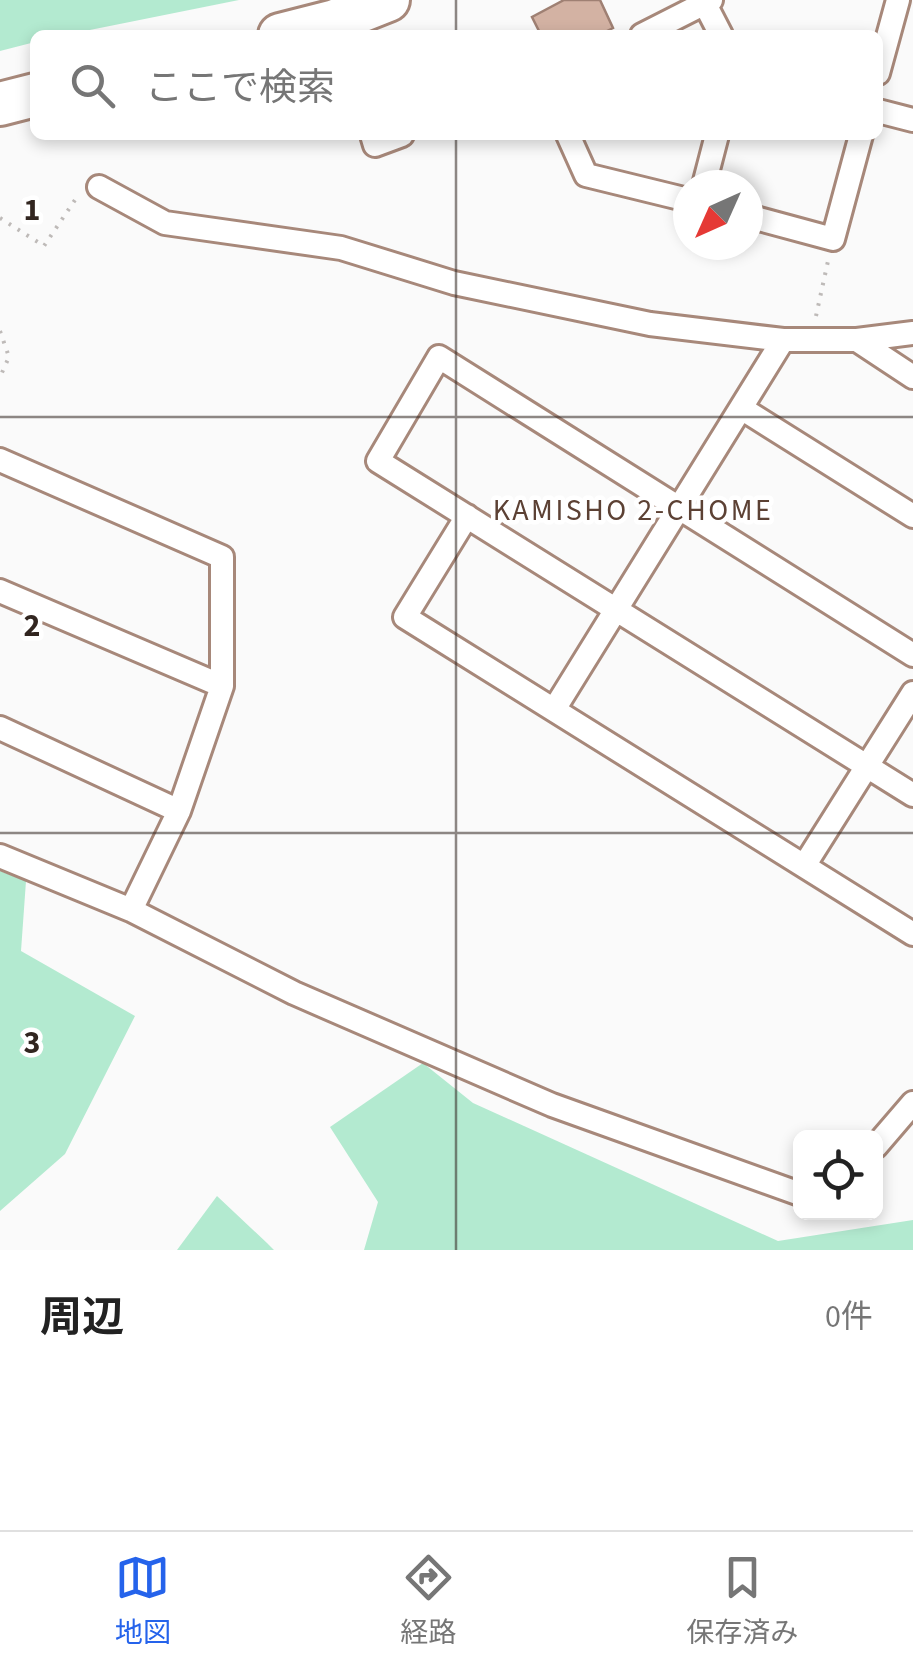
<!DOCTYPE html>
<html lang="ja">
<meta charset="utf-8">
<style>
:root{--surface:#fff;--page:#f6f6f6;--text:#222;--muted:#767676;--line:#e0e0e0;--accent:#2563eb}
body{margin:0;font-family:"Source Sans 3","Noto Sans JP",sans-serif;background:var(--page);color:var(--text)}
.controls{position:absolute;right:30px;bottom:30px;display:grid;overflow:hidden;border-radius:15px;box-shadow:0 5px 15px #0003}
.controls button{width:90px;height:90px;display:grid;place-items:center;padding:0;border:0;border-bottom:2px solid var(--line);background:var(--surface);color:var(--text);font:50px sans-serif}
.compass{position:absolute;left:673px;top:170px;width:90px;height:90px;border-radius:50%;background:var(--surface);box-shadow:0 5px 15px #0003;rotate:225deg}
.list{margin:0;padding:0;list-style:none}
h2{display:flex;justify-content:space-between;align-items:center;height:130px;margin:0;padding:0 40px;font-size:42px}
h2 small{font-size:32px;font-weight:400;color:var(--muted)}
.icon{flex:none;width:55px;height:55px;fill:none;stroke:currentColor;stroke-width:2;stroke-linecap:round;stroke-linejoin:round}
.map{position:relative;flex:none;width:913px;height:1250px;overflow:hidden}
.search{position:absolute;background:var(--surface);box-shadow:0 5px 15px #0003;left:30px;right:30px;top:30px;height:110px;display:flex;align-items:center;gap:25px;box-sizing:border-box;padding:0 35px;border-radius:15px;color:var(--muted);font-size:38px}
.sheet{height:280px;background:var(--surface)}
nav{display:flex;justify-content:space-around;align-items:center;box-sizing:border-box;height:140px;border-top:2px solid var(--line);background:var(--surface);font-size:28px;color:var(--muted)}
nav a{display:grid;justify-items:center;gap:5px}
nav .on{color:var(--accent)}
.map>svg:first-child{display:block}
</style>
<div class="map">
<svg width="913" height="1250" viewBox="0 0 913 1250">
<rect width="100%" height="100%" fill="#fafafa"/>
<!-- green -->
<path fill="#b3ead0" d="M0,0H239L65,35H35V42L0,51Z
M0,871L26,881L21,951L135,1016L65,1154L0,1211Z
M423,1063L473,1103L778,1241L913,1220V1250H364L378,1202L330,1127Z
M217,1196L267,1243L274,1250H177Z"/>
<!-- building -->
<path fill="#d3b2a3" stroke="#9f8073" stroke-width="2.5" d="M564,0H600L613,28L599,35H541L532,17Z"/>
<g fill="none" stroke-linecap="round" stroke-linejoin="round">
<!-- street casing -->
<g stroke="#a7887a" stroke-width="28">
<path id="street" d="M705,4L721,35
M642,35L711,0
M878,73L898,0
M878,111L913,120
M372,135L375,145L402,135
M568,135L586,175L688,200
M704,185L717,135
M99,187L165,223L341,248L454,283L650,324L783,340H857L913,333
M748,216L833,239L861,135
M857,340L913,377
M741,408L913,516
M0,460L222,557V686L179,811L131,910
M467,516L405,617L913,934
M0,591L222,686
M913,655L439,357L378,461L913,795
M555,708L783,340
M0,728L179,811
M0,856L131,910L294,993L552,1105L800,1194
M804,866L913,693
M876,1146L913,1103"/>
</g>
<!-- highway casing -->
<g stroke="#a7887a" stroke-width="48">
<path id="highway" d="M280,35L335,21L388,0
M0,104L35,95"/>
</g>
<!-- path -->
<path stroke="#bebab8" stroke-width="4" stroke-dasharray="2.5 8" stroke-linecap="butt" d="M0,218L44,246L79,194
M816,316L828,261
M0,331L9,357L0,377"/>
<!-- street -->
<use href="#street" stroke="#fff" stroke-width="22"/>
<!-- highway -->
<use href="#highway" stroke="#fff" stroke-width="42"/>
</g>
<!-- grid -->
<path fill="none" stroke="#322620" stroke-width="2.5" stroke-opacity="0.55" d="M456,0V35M456,135V1250M0,417H913M0,833H913"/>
<g text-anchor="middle" stroke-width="9" stroke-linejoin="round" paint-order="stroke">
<!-- neighbourhood labels -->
<g font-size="30" letter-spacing="2.5" fill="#5c4134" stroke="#fff">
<text x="633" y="520">KAMISHO 2-CHOME</text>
</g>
</g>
<g font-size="32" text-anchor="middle" font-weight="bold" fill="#322620" stroke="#fff" stroke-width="9" stroke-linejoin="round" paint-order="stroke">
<text x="32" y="220">1</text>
<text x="32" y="636">2</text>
<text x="32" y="1053">3</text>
</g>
</svg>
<div class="controls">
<button><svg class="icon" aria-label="locate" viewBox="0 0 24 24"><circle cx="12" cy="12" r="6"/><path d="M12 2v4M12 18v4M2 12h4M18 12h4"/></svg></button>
</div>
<svg class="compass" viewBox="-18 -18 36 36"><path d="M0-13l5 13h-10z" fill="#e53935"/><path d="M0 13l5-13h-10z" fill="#767676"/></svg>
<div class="search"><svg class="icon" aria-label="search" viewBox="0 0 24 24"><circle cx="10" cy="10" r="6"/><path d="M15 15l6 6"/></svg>ここで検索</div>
</div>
<section class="sheet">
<h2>周辺<small>0件</small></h2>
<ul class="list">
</ul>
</section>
<nav>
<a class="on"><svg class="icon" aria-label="map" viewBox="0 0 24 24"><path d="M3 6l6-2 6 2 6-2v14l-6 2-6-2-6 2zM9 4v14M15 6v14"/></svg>地図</a>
<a><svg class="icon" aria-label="directions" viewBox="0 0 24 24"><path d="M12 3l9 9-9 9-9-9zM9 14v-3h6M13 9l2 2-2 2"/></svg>経路</a>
<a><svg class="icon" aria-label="saved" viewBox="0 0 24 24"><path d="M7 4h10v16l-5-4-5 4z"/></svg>保存済み</a>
</nav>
